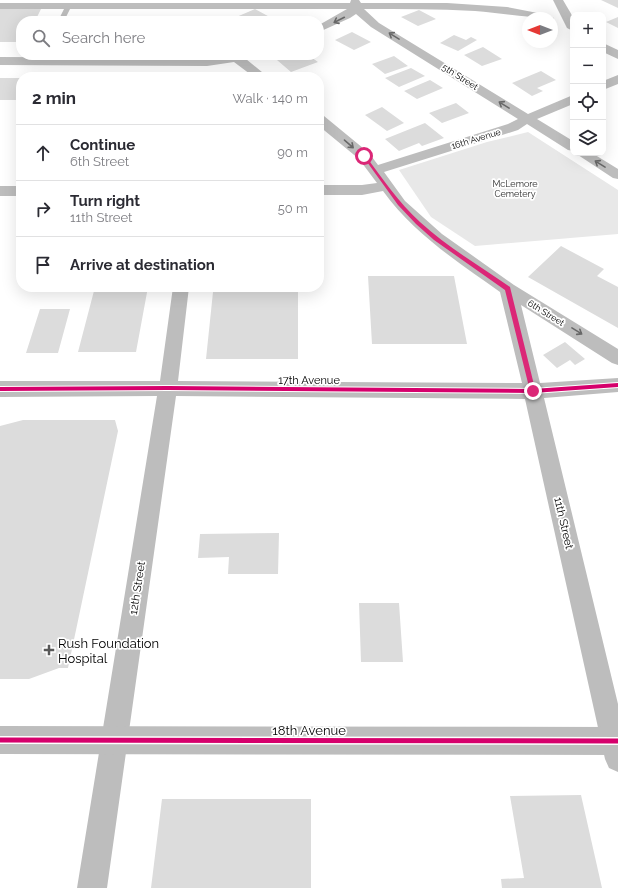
<!DOCTYPE html>
<meta charset="utf-8">
<style>
:root{--surface:#fff;--page:#f7f7f7;--text:#2b2b33;--muted:#7c7c81;--line:#e1e1e2}
body{margin:0;font-family:Raleway,sans-serif;background:var(--page);color:var(--text)}
.controls{position:absolute;right:12px;top:12px;display:grid;overflow:hidden;border-radius:8px;box-shadow:0 4px 16px #0002}
.controls button{width:36px;height:36px;display:grid;place-items:center;padding:0;border:0;border-bottom:1px solid var(--line);background:var(--surface);color:var(--text);font:20px sans-serif}
.compass{position:absolute;left:522px;top:12px;width:36px;height:36px;border-radius:50%;background:var(--surface);box-shadow:0 4px 16px #0002;rotate:270deg}
.stop{position:absolute;width:12px;height:12px;margin:-9px;border:3px solid #db2777;border-radius:50%;background:#fff}
.stop.end{background:#db2777;border-color:#fff;box-shadow:0 1px 4px #0008}
.list{margin:0;padding:0;list-style:none}
h2{display:flex;justify-content:space-between;align-items:center;height:52px;margin:0;padding:0 16px;font-size:17px}
h2 small{font-size:13px;font-weight:400;color:var(--muted)}
.list li{display:grid;grid-template-columns:26px 1fr auto;gap:12px;align-items:center;box-sizing:border-box;height:56px;padding:0 16px;border-top:1px solid var(--line)}
.list b{display:block;font-size:15px;white-space:nowrap}
.list p{margin:0;font-size:13px;white-space:nowrap;color:var(--muted)}
.list em{font-size:13px;font-style:normal;color:var(--muted)}
.icon{flex:none;width:22px;height:22px;fill:none;stroke:currentColor;stroke-width:2;stroke-linecap:round;stroke-linejoin:round}
.map{position:relative;flex:none;width:618px;height:888px;overflow:hidden}
.search{position:absolute;background:var(--surface);box-shadow:0 4px 16px #0002;left:16px;top:16px;width:308px;height:44px;display:flex;align-items:center;gap:10px;box-sizing:border-box;padding:0 14px;border-radius:16px;color:var(--muted);font-size:15px}
.panel{position:absolute;background:var(--surface);box-shadow:0 4px 16px #0002;left:16px;top:72px;width:308px;height:220px;border-radius:16px}
.map>svg:first-child{display:block}
</style>
<div class="map">
<svg width="618" height="888" viewBox="0 0 618 888">
<rect width="100%" height="100%" fill="#fff"/>
<!-- green -->
<path fill="#e8e8e8" d="M528,132L618,190V234L475,246L431,217L399,170L487,142Z"/>
<!-- building -->
<path fill="#dcdcdc" d="M601,0H618V8Z
M0,9H41L35,21H21V42H0Z
M255,9L277,21H227Z
M419,10L436,19L418,26L401,17Z
M618,17V28L606,22Z
M352,32L371,42L354,50L335,40Z
M454,35L466,40L471,37L477,40L458,51L440,43Z
M483,47L502,59L482,66L464,55Z
M293,55H308L318,62L291,72L277,60Z
M394,56L408,66L385,74L372,64Z
M411,68L425,76L399,87L385,78Z
M541,71L556,80L537,88L543,91L532,96L512,83Z
M0,78H21V90L16,100H0Z
M430,80L443,88L417,99L404,91Z
M456,103L469,113L442,123L429,113Z
M382,107L404,123L387,131L365,115Z
M425,123L444,138L422,146L419,143L399,151L385,139Z
M561,246L604,269L597,276L618,287V328L528,277Z
M368,276H454L467,344H372Z
M95,287H148L136,352H78Z
M256,287H298V359H206L213,292H255Z
M40,309H70L58,353H26Z
M565,342L585,359L575,365L570,360L557,368L543,355Z
M23,420H115L118,431L68,668H59L29,679H0V426Z
M279,533L278,574H228L229,557L198,558L200,534Z
M359,603H399L403,662H361Z
M581,795L602,888H502L501,879L524,878L510,796Z
M162,799H311V888H151Z"/>
<g fill="none" stroke-linecap="round" stroke-linejoin="round">
<!-- service -->
<path fill="#bdbdbd" fill-rule="evenodd" d="M68,5L71,7L64,21H58L65,7Z
M190,17L192,18V20L179,21Z"/>
<!-- minor -->
<path fill="#bdbdbd" fill-rule="evenodd" d="M351,0H359L361,3H447L507,7L548,15L554,18L552,20V18C526,18 501,13 475,11C438,9 401,9 364,9L379,23L528,114L573,95V104L537,119L573,141V151L568,150L527,124L518,130L384,172L405,201L442,234L514,285L618,349V365L612,363L521,305L540,383L618,378V392L544,398L618,704V772L609,768L605,759L525,399L176,396L107,888H77L157,396L0,397V381H160L173,287H189L178,381L522,383L500,292C458,262 414,234 383,191L362,195H319V185H362L377,183L359,159L319,126V115L324,116L369,153L378,165L508,124L518,119L371,27L356,14L350,18L319,32V25L347,9H0V3H350Z
M553,0H563L573,17V31L567,28Z
M603,43L618,50V59L603,52Z
M227,55H252L246,59L268,77H254L234,62L207,66L0,65V57L207,58Z
M618,75V84L603,90V81Z
M575,153H592L618,169V179L613,178Z
M0,186H21V196H0Z"/>
<!-- tertiary -->
<path fill="#bdbdbd" fill-rule="evenodd" d="M0,726L618,727V755L0,754Z"/>
<!-- cycleway-far1 casing -->
<g stroke="#fff" stroke-width="6">
<path id="cycleway-far1" d="M0,389L168,388L533,391L618,385"/>
</g>
<!-- cycleway casing -->
<g stroke="#fff" stroke-width="8">
<path id="cycleway" d="M0,740L618,741"/>
</g>
<!-- cycleway-far1 -->
<use href="#cycleway-far1" stroke="#d6006c" stroke-width="4"/>
<!-- cycleway -->
<use href="#cycleway" stroke="#d6006c" stroke-width="5"/>
</g>
<!-- one-way arrows -->
<defs><path id="oneway-shaft" d="M-6 0H5M1.5-3L5.5 0L1.5 3" fill="none" stroke-width="1.6" stroke-linecap="round" stroke-linejoin="round"/></defs>
<g stroke="#686868">
<use href="#oneway-shaft" transform="translate(339 20) rotate(153)"/>
<use href="#oneway-shaft" transform="translate(394 36) rotate(-148)"/>
<use href="#oneway-shaft" transform="translate(504 105) rotate(-148)"/>
<use href="#oneway-shaft" transform="translate(349 144) rotate(41)"/>
<use href="#oneway-shaft" transform="translate(600 164) rotate(-148)"/>
<use href="#oneway-shaft" transform="translate(577 331) rotate(32)"/>
</g>
<!-- route -->
<path fill="#db2777" d="M362,155H365C382,178 399,203 420,222C447,247 480,266 510,287L536,393L530,391L505,290L434,240L416,224L398,205Z"/>
<!-- markers -->
<path fill="#595959" stroke="#fff" stroke-width="1.5" d="M47 644h4v4h4v4h-4v4h-4v-4h-4v-4h4z"/>
<g text-anchor="middle" stroke-width="3.5" stroke-linejoin="round" paint-order="stroke">
<!-- far-street labels -->
<g font-size="9" fill="#000" stroke="#fff">
<text transform="translate(460 77) rotate(32)" y="3">5th Street</text>
<text transform="translate(476 139) rotate(-17)" y="3">16th Avenue</text>
<text transform="translate(546 313) rotate(32)" y="3">6th Street</text>
</g>
<!-- far-park labels -->
<g font-size="9" fill="#2d2d2d" stroke="#fff">
<text x="515" y="187">McLemore<tspan x="515" dy="10">Cemetery</tspan></text>
</g>
<!-- street labels -->
<g font-size="11" fill="#000" stroke="#fff">
<text x="309" y="384">17th Avenue</text>
<text transform="translate(564 523) rotate(77)" y="4">11th Street</text>
<text transform="translate(137 588) rotate(-81)" y="4">12th Street</text>
</g>
<!-- near-poi labels -->
<g font-size="13" fill="#000" stroke="#fff" text-anchor="start">
<text x="58" y="648">Rush Foundation<tspan x="58" dy="15">Hospital</tspan></text>
</g>
<!-- near-street labels -->
<g font-size="13" fill="#000" stroke="#fff">
<text x="309" y="735">18th Avenue</text>
</g>
</g>
</svg>
<div class="controls">
<button>+</button>
<button>−</button>
<button><svg class="icon" aria-label="locate" viewBox="0 0 24 24"><circle cx="12" cy="12" r="6"/><path d="M12 2v4M12 18v4M2 12h4M18 12h4"/></svg></button>
<button><svg class="icon" aria-label="layers" viewBox="0 0 24 24"><path d="M12 4l9 5-9 5-9-5zM3 14l9 5 9-5"/></svg></button>
</div>
<svg class="compass" viewBox="-18 -18 36 36"><path d="M0-13l5 13h-10z" fill="#e53935"/><path d="M0 13l5-13h-10z" fill="#7c7c81"/></svg>
<div class="stop" style="left:364px;top:156px"></div>
<div class="stop end" style="left:533px;top:391px"></div>
<div class="search"><svg class="icon" aria-label="search" viewBox="0 0 24 24"><circle cx="10" cy="10" r="6"/><path d="M15 15l6 6"/></svg>Search here</div>
<section class="panel">
<h2>2 min<small>Walk · 140 m</small></h2>
<ul class="list">
<li><svg class="icon" aria-label="ahead" viewBox="0 0 24 24"><path d="M12 20V5M6 11l6-6 6 6"/></svg><div><b>Continue</b><p>6th Street</p></div><em>90 m</em></li>
<li><svg class="icon" aria-label="right" viewBox="0 0 24 24"><path d="M7 20v-9h11M14 6l5 5-5 5"/></svg><div><b>Turn right</b><p>11th Street</p></div><em>50 m</em></li>
<li><svg class="icon" aria-label="arrive" viewBox="0 0 24 24"><path d="M6 21V4h12l-3 4 3 4H6"/></svg><div><b>Arrive at destination</b></div></li>
</ul>
</section>
</div>
